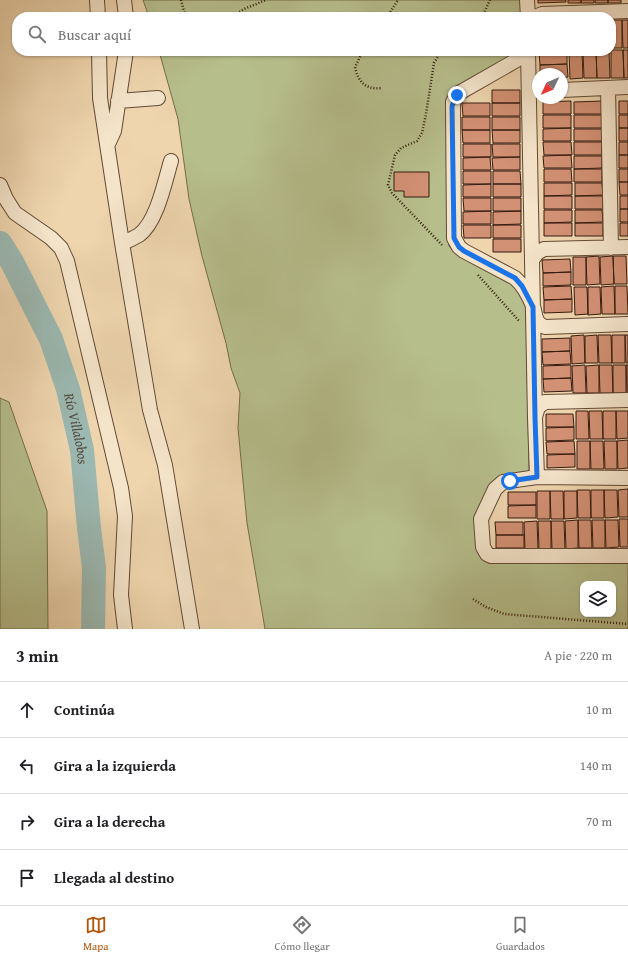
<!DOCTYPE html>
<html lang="es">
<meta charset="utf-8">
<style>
:root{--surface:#fff;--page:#f2f2f2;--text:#202124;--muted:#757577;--line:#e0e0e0;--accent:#b45309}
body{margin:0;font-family:"Gentium Book Plus",serif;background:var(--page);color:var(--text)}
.controls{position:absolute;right:12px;bottom:12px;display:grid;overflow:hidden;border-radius:8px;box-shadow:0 1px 3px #0004}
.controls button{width:36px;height:36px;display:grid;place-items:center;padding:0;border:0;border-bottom:1px solid var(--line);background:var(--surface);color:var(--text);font:20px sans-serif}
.compass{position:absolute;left:532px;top:68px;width:36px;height:36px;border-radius:50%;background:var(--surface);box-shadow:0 1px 3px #0004;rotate:226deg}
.stop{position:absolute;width:12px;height:12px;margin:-9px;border:3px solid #1a73e8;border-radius:50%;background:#fff}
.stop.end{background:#1a73e8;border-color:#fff;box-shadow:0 1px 4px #0008}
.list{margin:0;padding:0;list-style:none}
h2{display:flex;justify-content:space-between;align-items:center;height:52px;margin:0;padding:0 16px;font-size:17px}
h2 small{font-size:13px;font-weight:400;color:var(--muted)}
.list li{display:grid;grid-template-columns:26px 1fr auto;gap:12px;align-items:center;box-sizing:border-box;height:56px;padding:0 16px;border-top:1px solid var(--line)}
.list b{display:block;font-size:15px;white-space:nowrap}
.list em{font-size:13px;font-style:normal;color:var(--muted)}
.icon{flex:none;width:22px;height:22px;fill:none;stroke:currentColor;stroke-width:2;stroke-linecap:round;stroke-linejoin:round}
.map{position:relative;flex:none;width:628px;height:629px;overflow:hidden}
.search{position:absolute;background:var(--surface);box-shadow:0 1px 3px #0004;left:12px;right:12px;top:12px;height:44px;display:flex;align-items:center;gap:10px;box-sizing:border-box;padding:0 14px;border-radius:16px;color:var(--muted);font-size:15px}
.sheet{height:276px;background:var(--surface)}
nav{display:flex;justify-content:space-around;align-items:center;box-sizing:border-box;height:56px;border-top:1px solid var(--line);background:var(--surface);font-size:11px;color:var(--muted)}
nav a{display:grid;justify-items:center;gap:2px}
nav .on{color:var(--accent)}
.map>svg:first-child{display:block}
</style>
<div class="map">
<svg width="628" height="629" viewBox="0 0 628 629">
<rect width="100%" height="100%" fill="#eed5ae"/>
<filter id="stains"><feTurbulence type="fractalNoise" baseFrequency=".005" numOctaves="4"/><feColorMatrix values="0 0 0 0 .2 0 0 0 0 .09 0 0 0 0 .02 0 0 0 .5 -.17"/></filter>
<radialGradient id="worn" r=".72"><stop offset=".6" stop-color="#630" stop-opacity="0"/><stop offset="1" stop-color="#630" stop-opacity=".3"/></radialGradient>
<!-- green -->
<path fill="#b6be8c" stroke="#766c4d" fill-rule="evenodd" d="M143,0H521V17H149Z
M159,51H515L510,57L457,88L448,240L449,246L453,251L488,269L517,288L526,305L529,470L527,473L499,477L493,481L479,550L628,561V629H265L247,523L238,428L240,393L231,368L226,343L202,256L189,199L178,119ZM583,584H613V614H583Z
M0,398L9,402L47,511L48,629H0Z"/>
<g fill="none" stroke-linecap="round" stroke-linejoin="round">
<!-- river -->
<path stroke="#9bb8b1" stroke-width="24" id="s1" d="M0,243L12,262L51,339L68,389L82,450L89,528L94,568L93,629"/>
</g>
<!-- building -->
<path fill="#d29074" stroke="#351b0e" d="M538,0H566V2L538,3Z
M568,0H581V3H568Z
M581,0H594V3H581Z
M595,0H608V3H595Z
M608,0H621V3H608Z
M611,20H622V48H611Z
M622,20H628V48H623Z
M611,50H623L624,78H611Z
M623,50H628V78H624Z
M567,51V64L540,65L539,52Z
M569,51H582L583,78L570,79Z
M583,51H596L597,78H584Z
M596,51H609L610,78H597Z
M567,64L568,77L562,78V74H540V65Z
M492,90H520V103H492Z
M571,101V114H543V102Z
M602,101V114H574V102Z
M619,101H628V114H619Z
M462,103H490V116H463Z
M492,103H520V116H492Z
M543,115H571V128H543Z
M574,115H602V128H574Z
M619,115H628V128H619Z
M462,117H490V130H462Z
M492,117H520V130H492Z
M571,128V141H543V129Z
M619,128H628V141H619Z
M574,129H602V141H574Z
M462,130H490V143H463Z
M492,130H520V143H493Z
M543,142H571L572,155H544Z
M574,142H602V155H574Z
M619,142H628V155H619Z
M463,144H491V157H463Z
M492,144H520V157H493Z
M571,155L572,168H544L543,156Z
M619,155H628V168H619Z
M574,156H602V168L574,169Z
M490,157L491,170H463V158Z
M520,157V170H493L492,158Z
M544,169H571L572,182H544Z
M574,169H602V182H574Z
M619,169H628V182H619Z
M463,171H491V184H463Z
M493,171H520L521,184H493Z
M394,172H429V197H404V191H394Z
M619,182H628V195H620Z
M544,183H572V195L544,196Z
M575,183H602L603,195L575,196Z
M491,184V197H463V185Z
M493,184H521V197H493Z
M544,196H572V209H544Z
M575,196H603V209H575Z
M620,196H628V209H620Z
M463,198H491V211H464Z
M493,198H521V211H493Z
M620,209H628V222H620Z
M544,210H572V222L544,223Z
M575,210H602L603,222L575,223Z
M491,211V224H463V212Z
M521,211V224L493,225V212Z
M544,223H572V236H544Z
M575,223H603V236H575Z
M620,223H628V236H620Z
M463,225H491V238H464Z
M493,225H521V238H493Z
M493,239H521V252H493Z
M599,256L600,284L587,285L586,257Z
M613,256L614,284L601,285L600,257Z
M613,256H626L627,284H614Z
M573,257H586V285H573Z
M570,259L571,272L543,273L542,260Z
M571,272V285L543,286V273Z
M571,286L572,299L544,300L543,287Z
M614,286L615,314H602L601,287Z
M615,286H627L628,314H615Z
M574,287H587L588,314L575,315Z
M588,287H600L601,314L588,315Z
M572,299V312L544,313V300Z
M584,335L585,363L572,364L571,336Z
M597,335L598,363H585V336Z
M598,335H611L612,363H599Z
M612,335H625V363H612Z
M625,335H628V363H626Z
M570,338V351L542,352V339Z
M570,351L571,364L543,365L542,352Z
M571,365V378L543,379V366Z
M585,365L586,393H573L572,366Z
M599,365V393H587L586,366Z
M599,365H612L613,393H600Z
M613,365H626V393H613Z
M626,365H628V393H627Z
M571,378L572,391L544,392L543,379Z
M576,411H588L589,439H576Z
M589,411H602L603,439H590Z
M603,411H616V439H603Z
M616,411H628V438L617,439Z
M546,414H573L574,427H546Z
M574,427V440L546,441V428Z
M628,440V468L618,469L617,441Z
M574,441L575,454H547L546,442Z
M577,441H590V469H577Z
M590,441H603L604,469H591Z
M604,441H617V469H605Z
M575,454V467L547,468V455Z
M628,489V517H619L618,490Z
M577,490H590L591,518H578Z
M591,490H604V518H591Z
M604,490H617L618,517L605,518Z
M537,491H550V519H537Z
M550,491H563L564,519H551Z
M564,491H577V518L564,519Z
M508,492H536V505H508Z
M536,505V518H508V506Z
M619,519H628V547H620Z
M578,520V548L566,549L565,521Z
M578,520H591L592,548H579Z
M592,520H605V548H593Z
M605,520H618L619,547L606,548Z
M537,521L538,549H525L524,522Z
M538,521H551V549H539Z
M551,521H564L565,549H552Z
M495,522H523V535H496Z
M496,535H524V548H496Z"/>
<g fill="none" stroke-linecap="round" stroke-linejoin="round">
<!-- minor casing -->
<g stroke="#634a36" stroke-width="16">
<path id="minor" d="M97,0L98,17
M124,0L126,17
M527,0L528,17
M535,17L542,14L628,11
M99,51L100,98L122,243L150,410L165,465L192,629
M525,51L520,58L515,61L459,93L453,102L454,238L459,247L464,251L515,278C523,285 529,296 533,306C536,315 534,323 545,327L628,324
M528,51L535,417L537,477
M608,88L611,248
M562,90L628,87
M118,101L158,98
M108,144L114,131L126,51
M0,185L6,199L15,213L51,238L61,248L67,261L121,488L125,516L121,595L125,629
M122,243C128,241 134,238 139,235C157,222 165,181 171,161
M532,260L537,253L544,249L628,247
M535,417L538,407L545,402L628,400
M628,478L537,477L503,482L495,489L481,519L483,547L487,554L491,556H628"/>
</g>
<!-- path -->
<path stroke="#351b0e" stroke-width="2.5" stroke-dasharray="1 2" stroke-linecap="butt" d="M181,0L185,15L188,17
M232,17L244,9L266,0
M387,17L398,0
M482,17L490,0
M363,51L355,67C358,81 365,90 381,88
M442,245L392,193L388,185L395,155L401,148L417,141L422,133L426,114L434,63L439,55L447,51
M478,275L520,322
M473,599L486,607L504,614L628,624"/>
<!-- minor -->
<use href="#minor" stroke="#f4e4ca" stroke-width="14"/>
</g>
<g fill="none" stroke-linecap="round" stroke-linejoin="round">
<!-- route -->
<path stroke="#1a73e8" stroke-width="5" d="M457,95L452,106L454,238L459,247L464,251L515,278L522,286L533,307L535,417L537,477L510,481"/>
</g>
<g text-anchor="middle" stroke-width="3" stroke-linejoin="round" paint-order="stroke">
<!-- water labels -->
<g font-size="14" font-style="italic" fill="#544a3f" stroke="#f4e4ca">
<text dy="5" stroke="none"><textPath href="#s1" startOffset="202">Río Villalobos</textPath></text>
</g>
</g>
<rect width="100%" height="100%" filter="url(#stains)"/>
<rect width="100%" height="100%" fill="url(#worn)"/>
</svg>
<div class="controls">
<button><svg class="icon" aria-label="layers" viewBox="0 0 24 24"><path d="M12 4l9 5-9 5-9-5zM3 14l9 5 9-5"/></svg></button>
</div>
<svg class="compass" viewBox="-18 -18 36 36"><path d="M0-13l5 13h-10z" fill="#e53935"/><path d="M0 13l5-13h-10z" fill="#757577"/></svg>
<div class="stop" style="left:510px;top:481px"></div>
<div class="stop end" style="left:457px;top:95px"></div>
<div class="search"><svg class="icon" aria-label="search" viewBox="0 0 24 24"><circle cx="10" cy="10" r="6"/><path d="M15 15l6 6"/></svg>Buscar aquí</div>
</div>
<section class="sheet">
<h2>3 min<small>A pie · 220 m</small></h2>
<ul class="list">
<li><svg class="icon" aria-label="ahead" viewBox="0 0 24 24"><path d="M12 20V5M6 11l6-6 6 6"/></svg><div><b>Continúa</b></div><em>10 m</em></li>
<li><svg class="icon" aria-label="left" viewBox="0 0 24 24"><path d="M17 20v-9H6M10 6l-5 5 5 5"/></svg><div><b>Gira a la izquierda</b></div><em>140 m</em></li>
<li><svg class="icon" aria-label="right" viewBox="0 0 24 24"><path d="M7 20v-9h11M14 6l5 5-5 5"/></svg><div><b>Gira a la derecha</b></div><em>70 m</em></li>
<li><svg class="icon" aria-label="arrive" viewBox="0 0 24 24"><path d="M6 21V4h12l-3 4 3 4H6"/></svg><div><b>Llegada al destino</b></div></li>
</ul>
</section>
<nav>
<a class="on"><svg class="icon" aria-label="map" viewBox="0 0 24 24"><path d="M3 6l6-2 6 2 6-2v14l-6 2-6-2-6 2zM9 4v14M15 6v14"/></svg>Mapa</a>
<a><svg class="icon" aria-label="directions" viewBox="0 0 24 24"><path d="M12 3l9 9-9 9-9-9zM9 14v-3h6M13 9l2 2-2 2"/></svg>Cómo llegar</a>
<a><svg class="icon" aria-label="saved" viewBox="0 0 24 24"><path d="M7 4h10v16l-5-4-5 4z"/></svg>Guardados</a>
</nav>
